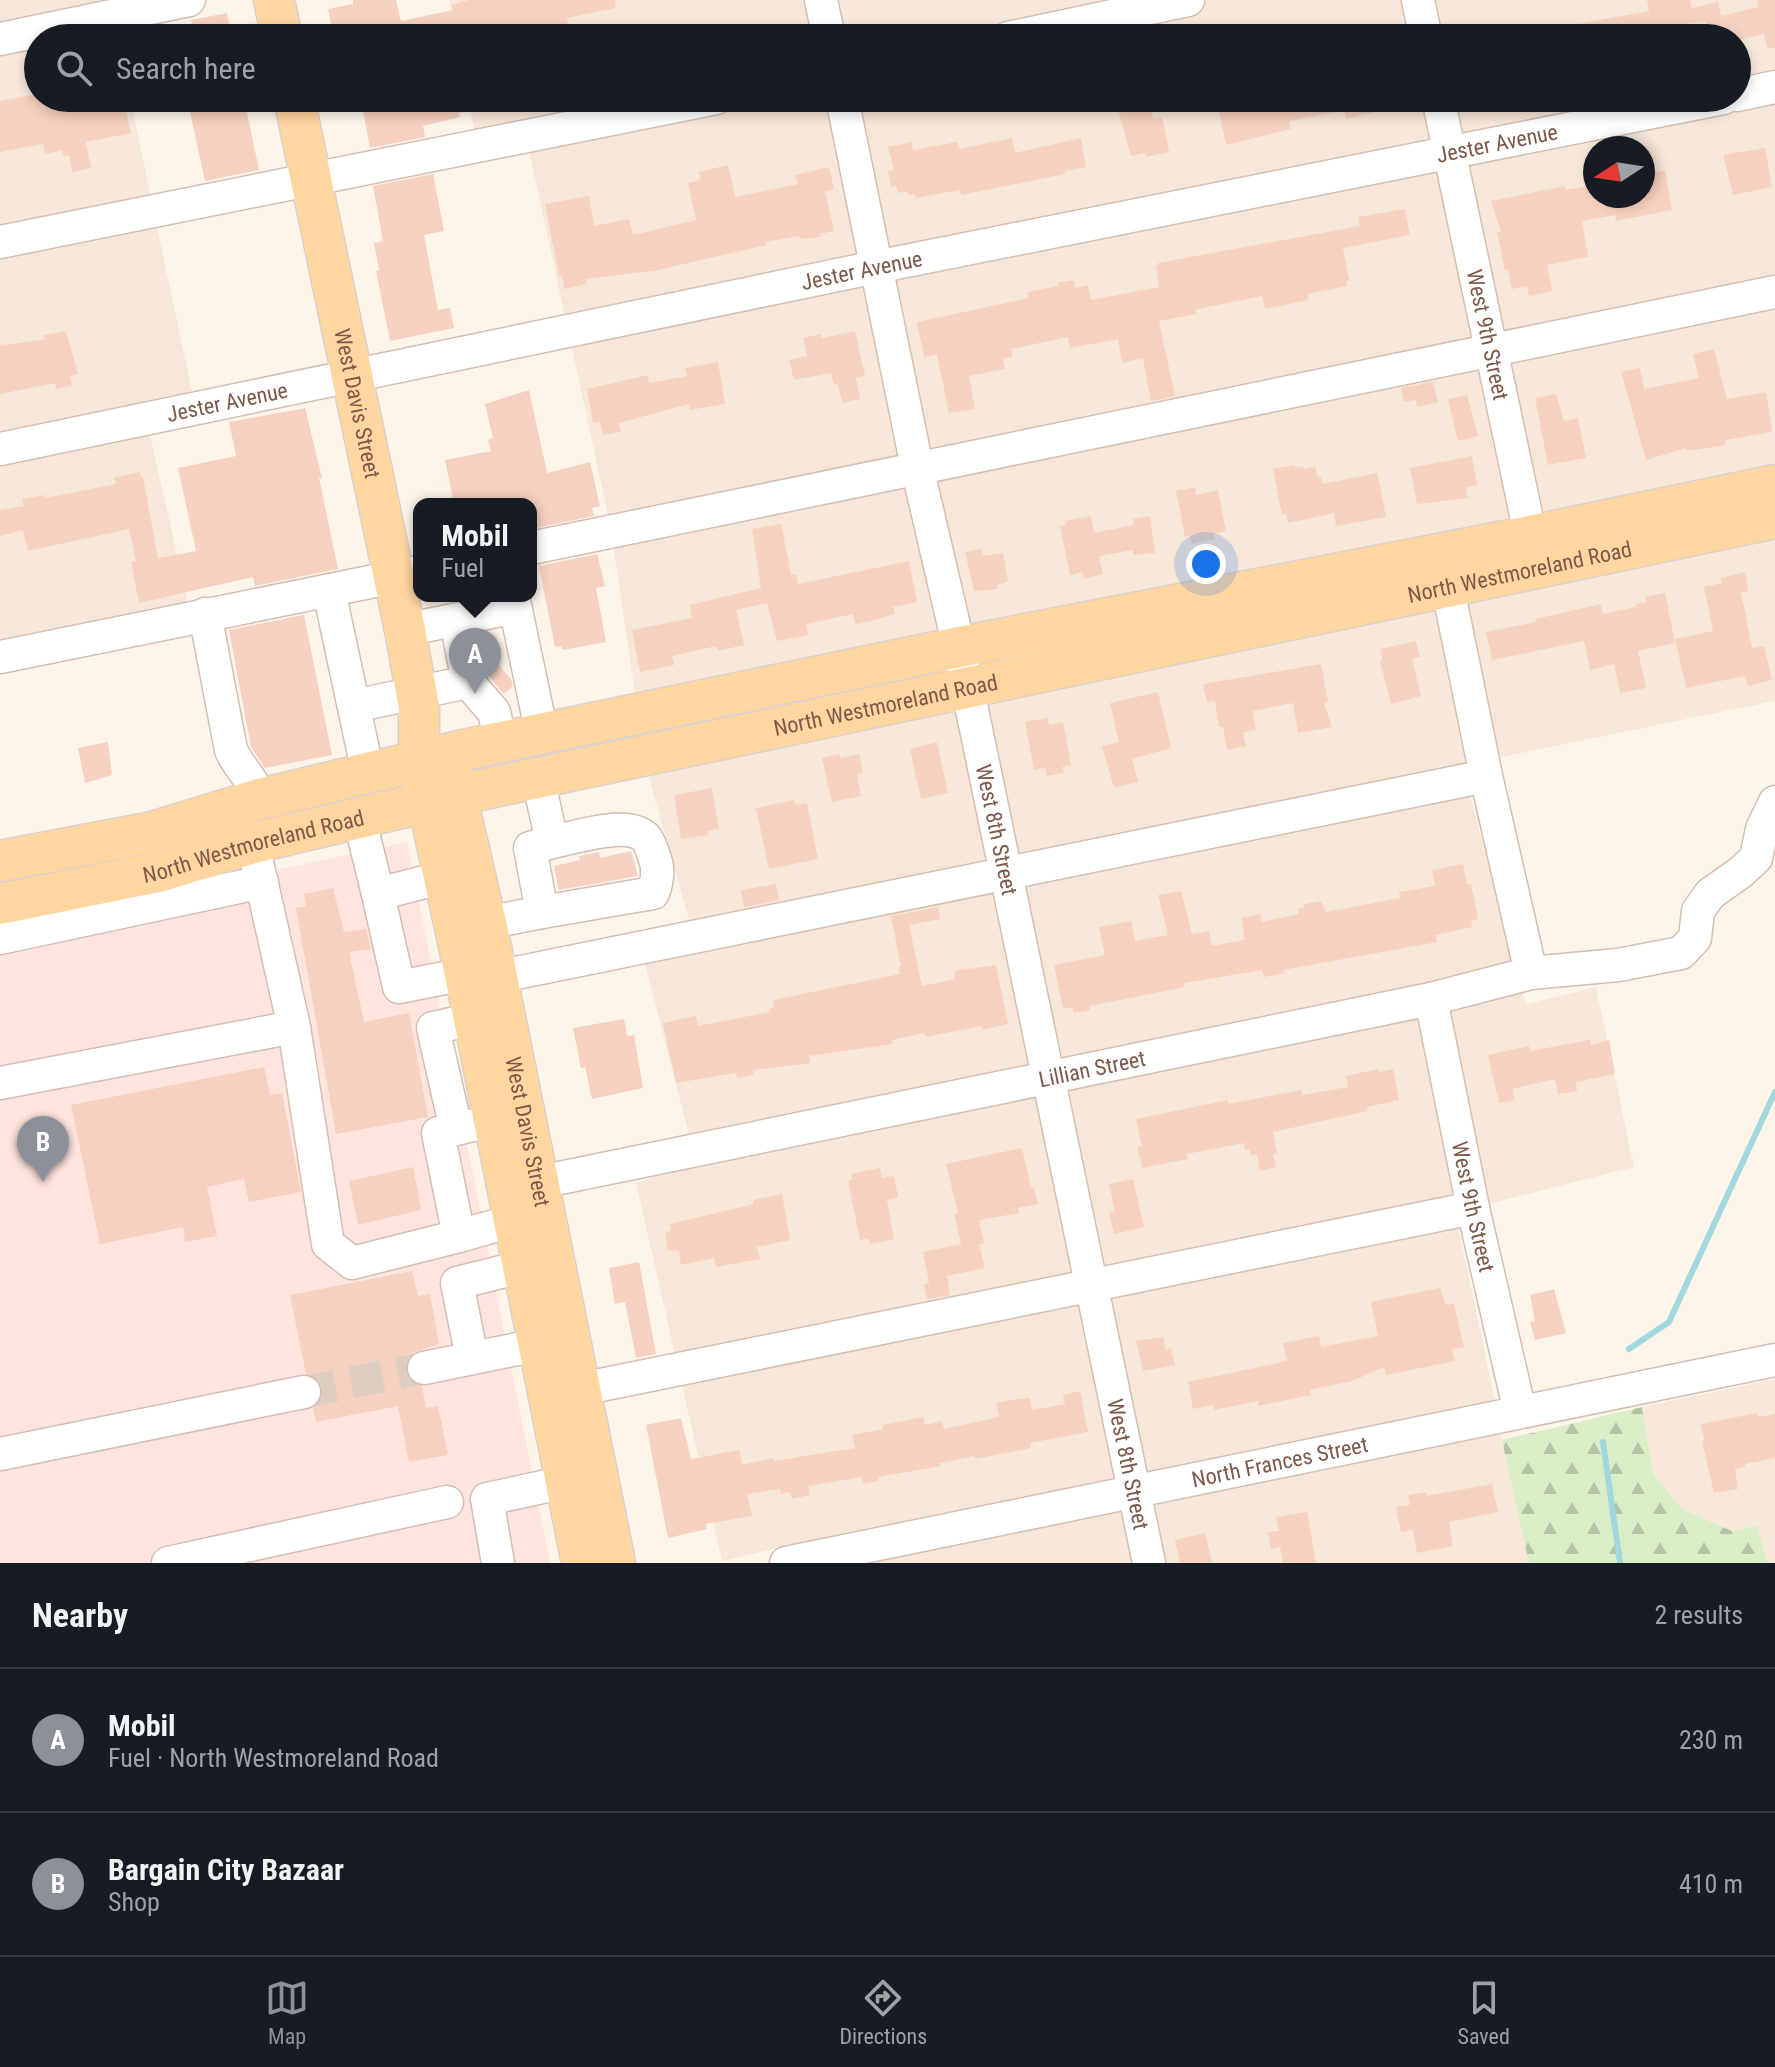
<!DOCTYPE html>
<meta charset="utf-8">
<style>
:root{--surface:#171b24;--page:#20242c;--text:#f1f3f6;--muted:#9ea1a6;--line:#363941;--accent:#8c9099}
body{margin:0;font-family:"Roboto Condensed",sans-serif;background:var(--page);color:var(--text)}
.compass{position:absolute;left:1583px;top:136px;width:72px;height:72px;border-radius:50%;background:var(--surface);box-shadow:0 4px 12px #0003;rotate:258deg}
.you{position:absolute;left:1206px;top:564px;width:28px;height:28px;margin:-20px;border:6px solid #fff;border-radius:50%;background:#1a73e8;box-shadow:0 0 0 12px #1a73e833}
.badge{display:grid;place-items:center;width:52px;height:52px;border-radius:50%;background:var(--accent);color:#fff;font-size:26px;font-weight:700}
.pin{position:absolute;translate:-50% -66px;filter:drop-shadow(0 2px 4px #0008)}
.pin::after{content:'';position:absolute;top:42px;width:28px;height:24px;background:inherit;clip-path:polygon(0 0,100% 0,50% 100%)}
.popup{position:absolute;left:413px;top:498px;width:124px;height:104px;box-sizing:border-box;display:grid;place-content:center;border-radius:16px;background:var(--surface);filter:drop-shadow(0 2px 6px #0005);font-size:26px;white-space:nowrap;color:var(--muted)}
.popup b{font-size:30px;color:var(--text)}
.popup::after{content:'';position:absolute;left:50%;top:100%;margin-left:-16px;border:16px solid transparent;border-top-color:var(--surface)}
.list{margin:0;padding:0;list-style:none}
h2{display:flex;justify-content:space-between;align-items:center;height:104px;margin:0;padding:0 32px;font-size:34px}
h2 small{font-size:26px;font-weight:400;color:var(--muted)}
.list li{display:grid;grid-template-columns:52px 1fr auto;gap:24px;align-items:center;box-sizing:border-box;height:144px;padding:0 32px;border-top:2px solid var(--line)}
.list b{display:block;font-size:30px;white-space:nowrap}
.list p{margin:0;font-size:26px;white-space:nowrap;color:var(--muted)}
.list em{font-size:26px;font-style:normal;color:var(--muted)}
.icon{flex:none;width:44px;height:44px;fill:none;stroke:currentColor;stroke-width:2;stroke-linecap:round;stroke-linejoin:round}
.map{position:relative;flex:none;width:1775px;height:1563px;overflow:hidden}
.search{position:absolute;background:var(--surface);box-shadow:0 4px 12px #0003;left:24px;right:24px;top:24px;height:88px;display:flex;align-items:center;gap:20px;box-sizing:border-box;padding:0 28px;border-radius:44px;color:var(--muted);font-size:30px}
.sheet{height:392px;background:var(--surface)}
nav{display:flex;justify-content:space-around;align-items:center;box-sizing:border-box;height:112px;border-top:2px solid var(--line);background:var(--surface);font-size:22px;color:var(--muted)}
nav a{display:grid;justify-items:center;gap:4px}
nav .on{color:var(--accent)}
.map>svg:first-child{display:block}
</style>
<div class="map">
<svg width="1775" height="1563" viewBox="0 0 1775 1563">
<defs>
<pattern id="forest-firs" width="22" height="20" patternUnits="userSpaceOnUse" patternTransform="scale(2)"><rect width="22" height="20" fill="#d9eec6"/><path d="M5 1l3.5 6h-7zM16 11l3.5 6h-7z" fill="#b5c4a3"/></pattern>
</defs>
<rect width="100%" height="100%" fill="#fef5ea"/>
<!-- residential -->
<path fill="#f7e7d8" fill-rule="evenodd" d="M0,0H109L117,38H38V98H130L192,392L142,401L189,606L0,643Z
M449,0H1775V468L636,700L610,524L528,146L479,154L468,98H1737V38H457ZM1595,148H1643V196H1595Z
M1775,538V701L1462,765L1526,1004L1596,987L1634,1167L1455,1212L1529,1563H865L857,1530L722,1561L636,1183L696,1162L643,956L696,944L648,774Z
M1775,1379V1563H1768L1757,1525L1732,1531L1682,1509L1653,1474L1642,1407Z"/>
<!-- commercial -->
<path fill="#ffe5de" d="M407,842L550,1563H0V929Z"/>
<!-- forest -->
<path fill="url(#forest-firs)" d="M1642,1407L1653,1474L1682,1509L1732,1531L1757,1525L1768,1563H1529L1502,1440Z"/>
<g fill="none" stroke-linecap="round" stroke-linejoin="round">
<!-- stream -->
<path stroke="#a1d8dd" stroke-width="6" d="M1629,1349L1669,1322L1775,1092
M1603,1442L1620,1563"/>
</g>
<!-- building -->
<path fill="#f6d1bf" d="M353,0H396L401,21L453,10L451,5L469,0H615L616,8L567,18L570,32L541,38H339L337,29L332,28L328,9L353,4Z
M1647,0H1690L1692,8L1718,2L1721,16L1759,7L1757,0H1775V48H1767L1764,34L1737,40V38H1710L1706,21L1642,30L1643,38H1553L1552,29L1649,11Z
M227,13L232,38H195L191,20Z
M38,94V98H123L131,133L86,142L91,168L72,172L69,155L63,156L62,150L45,154L43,144L0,152V101Z
M187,98H244L259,170L205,181Z
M374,98H490L491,107L458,113L460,117L423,126L425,137L370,148L361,101Z
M1139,98L1142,111L1151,109L1153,119L1162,117L1169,152L1146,157L1145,153L1131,156L1116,102Z
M1216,98H1397L1398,106L1346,119L1344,110L1289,121L1291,129L1226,145Z
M1012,138L1015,152H1019L1081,138L1086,167L1065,171V174L961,195L960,190L916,198L915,194L908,195V191L898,193L896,186L891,187L888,171L894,169L888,147L912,142L913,150L957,142L959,149Z
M1765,148L1772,187L1733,195L1723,155Z
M728,165L735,197L798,184L795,175L829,167L834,189L825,191L834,231L820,234L821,237L800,239L799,236L765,242L766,245L658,270L585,279L586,284L564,289L562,276H559L545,204L589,196L594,226L629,219L633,235L696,220L688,183L700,180L699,172Z
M1665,170L1672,210L1616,221L1615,215L1582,221L1588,257L1547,265L1552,291L1529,296L1527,286L1512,289L1508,270H1505L1497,232H1501L1491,201L1565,186V190L1595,185V196H1643V176Z
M433,174L444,231L424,235L438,310L450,308L454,328L390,341L376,271L379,270L374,243L383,241L373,186Z
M1405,209L1410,235L1343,248L1349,280L1346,281L1347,286L1307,294L1308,300L1265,309L1262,296L1198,309L1195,310L1196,314L1159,321L1175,396L1151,401L1143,358L1122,363L1118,339L1070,348L1068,337L1011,349L1012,357L1003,358L1005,369L969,376L975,409L949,413L937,354L924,357L917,322L1028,298L1027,292L1058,286L1057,283L1074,280L1075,288L1088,285L1091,300L1159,287L1156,266H1158V263L1360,226L1358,217Z
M66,331L78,374L70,376L72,386L56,389L55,383L0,394V346L45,339L44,335Z
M855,331L865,376L856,378L860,399L842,403L838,384L834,385L831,373L794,380L789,360L807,356L803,338L821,334L822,338Z
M1714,349L1727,399L1766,392L1772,432L1725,440L1726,445L1687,451L1686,448L1646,460L1621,372L1640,368L1644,389L1699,378L1693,354Z
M718,362L725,404L690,410L689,404L619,423L621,432L603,435L600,421L593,423L587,389L648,375L649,383L687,376L685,368Z
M1433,382L1438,402L1417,407L1416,400L1404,402L1401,388Z
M529,390L547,473L590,462L600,506L592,508L594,516L531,529V504H454L445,460L491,451L488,440L493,438L485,404Z
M1556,394L1564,421L1578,418L1586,458L1548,465L1535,398Z
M1467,395L1478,436L1458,441L1448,399Z
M305,408L322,478H319L338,569L255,586L253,577L139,603L131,562L136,561L129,529L28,551L23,530L0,536V510L24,506L22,499L44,495L45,498L116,484L114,478L139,472L141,477H143L158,558L196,551L178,468L236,456L229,422Z
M1472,456L1477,485L1466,487L1468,498L1417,504L1410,468Z
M1295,465V468L1303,466L1304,469L1315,467L1318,477H1321L1323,484L1377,473L1386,517L1336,526L1334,513L1288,523L1286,514L1282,515L1273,469Z
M1195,487L1196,495L1218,490L1226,531L1214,534L1215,539L1192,544L1190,536L1185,537L1176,491Z
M1091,516L1094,533L1134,525L1133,519L1150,516L1155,553L1133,555V550L1099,556L1103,574L1084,579L1083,572L1070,575L1060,526L1066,525L1065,521Z
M781,524L791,575L796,574L798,584L909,561L917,602L893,607L895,614L871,621L855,624L853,614L806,624L808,635L777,641L767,603L736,610L744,645L718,651L716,646L672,656L674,665L640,672L632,630L692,618L690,605L761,588L752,529Z
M982,549L983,556L1003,553L1008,581L997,585L998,589L974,591L965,552Z
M597,554L605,586L596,588L606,642L562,650L561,646L555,647L539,566Z
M1745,572L1748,591L1741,592L1752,648L1764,646L1772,680L1748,686L1745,676L1686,688L1675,639L1713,631L1704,587L1722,583L1720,578Z
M1665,593L1675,643L1638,651L1646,688L1620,693L1614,664L1590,670L1584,641L1492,660L1486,632L1536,622V619L1601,604L1603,614L1636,607V604L1646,602L1645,597Z
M304,615L332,755L265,768L251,747L229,630Z
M1416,641L1420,657L1412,659L1421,696L1391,704L1380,661H1383L1380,649Z
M491,656L511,679L513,686L504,694L486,673L484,662Z
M1321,664L1328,702L1324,703L1332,727L1298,733L1293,703L1253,711L1256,730L1243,732L1246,746L1227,750L1223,727H1219L1215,701L1207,702L1203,684Z
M1158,692L1171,748L1132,759L1138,782L1114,788L1102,746L1119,742L1110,703Z
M1048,718L1049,725L1063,722L1071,765L1062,767L1064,773L1047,776L1045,768L1034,770L1025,722Z
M108,742L112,775L85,783L78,748Z
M937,742L948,793L921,799L910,749Z
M840,754V758L859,754L863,773L857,774L861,796L832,802L822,758Z
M712,788L719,829L707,831L708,835L681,839L674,795Z
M794,800L795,805L807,803L818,859L769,869L756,808Z
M631,851L638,876L559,890L554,866L580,860L579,856L599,852L600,858Z
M1463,864L1467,884H1471L1478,919L1471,921L1472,927L1436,935L1437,942L1283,970L1284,973L1264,977L1262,970L1184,983L1185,987L1090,1006V1010L1074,1013L1072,1007L1063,1009L1054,965L1105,955L1099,927L1131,921L1135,941L1168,935L1158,895L1181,891L1192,934L1209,931L1212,946L1244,940L1242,918L1260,914L1262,922L1299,914L1298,909L1305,907L1304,904L1321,901L1326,912L1400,898L1399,892L1435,886L1432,870Z
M776,884L779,900L744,907L741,890Z
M333,888L344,932L366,929L371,949L349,952L364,1022L409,1013L428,1117L336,1134L296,908L306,906L304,894Z
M938,907L940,919L909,925L922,986L955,979L954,971L996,965L1008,1024L982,1030L981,1026L925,1037L924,1033L892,1040L893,1044L809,1056L811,1063L753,1070L754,1075L737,1078L736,1073L676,1083L663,1023L696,1016L698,1026L770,1012V1008L774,1007L773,1000L900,974L898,967L901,966L891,916Z
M624,1019L627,1036L634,1035L643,1088L592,1099L585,1067L581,1068L573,1028Z
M1590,1040L1591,1045L1609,1040L1615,1074L1576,1082L1577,1091L1558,1094L1555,1079L1512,1089L1515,1100L1499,1103L1488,1055L1529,1046L1530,1051Z
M264,1067L270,1095L282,1093L301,1192L249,1202L244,1179L207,1187L217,1236L185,1242L183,1227L100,1244L71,1105Z
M1378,1069V1072L1393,1069L1399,1100L1367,1107L1368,1111L1273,1132L1277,1153L1273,1154L1276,1167L1260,1171L1257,1155H1251L1250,1149L1245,1150L1244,1143L1187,1154L1188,1159L1142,1168L1137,1147L1142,1146L1136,1119L1228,1100V1104L1301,1090L1302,1095L1348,1087L1346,1076Z
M1022,1148L1031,1188H1034L1038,1204L1018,1208L1019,1213L979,1220L984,1243L979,1244L985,1268L947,1276L950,1295L927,1299L924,1284L929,1283L923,1252L961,1244L954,1214L958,1213L946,1164Z
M413,1167L421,1210L358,1225L349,1181Z
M880,1168L882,1178L894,1176L898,1197L887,1200L894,1239L870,1244L868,1238L860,1240L848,1180L852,1179L851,1174Z
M1133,1179L1144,1227L1114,1234L1109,1213L1115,1212L1109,1184Z
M782,1194L790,1240L757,1247L760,1259L716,1267L714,1258L681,1265L679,1251L668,1250L665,1232L671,1231L670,1224L754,1204L753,1200Z
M639,1262L656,1354L636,1358L625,1302L615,1304L609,1268Z
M412,1271L418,1296L430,1294L439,1344L412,1353L406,1361L405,1371L410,1381L422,1386L426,1408L438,1406L448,1455L409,1462L398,1406L316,1422L313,1408L322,1399L323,1389L318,1379L306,1374L290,1295Z
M1440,1288L1446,1305L1454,1304L1464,1347L1452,1349L1455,1361L1386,1375L1384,1367L1352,1381L1310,1390L1311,1395L1258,1406V1401L1214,1410L1213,1405L1193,1409L1188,1382L1287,1361L1283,1343L1319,1336L1321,1347L1378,1336L1371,1302Z
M1554,1289L1566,1333L1535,1340L1530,1322L1535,1321L1530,1295Z
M1163,1337L1166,1350L1171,1348L1175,1365L1143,1371L1136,1341Z
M1080,1391L1088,1432L1030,1443L1031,1448L975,1459V1456L940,1463L941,1466L878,1477V1481L863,1484L862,1477L808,1486L810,1495L792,1499L790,1492L781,1494L780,1489L747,1494L752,1516L706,1524L707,1529L668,1538L646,1425L681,1418L691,1459L739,1450L742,1465L773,1458L774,1461L855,1448L852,1435L883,1429L882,1425L923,1417L925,1425L942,1421L944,1429L999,1417L996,1403L1018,1399L1030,1398L1032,1410L1065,1404L1063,1395Z
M1757,1413L1758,1417L1775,1414V1458L1745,1464V1467L1735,1469L1738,1489L1714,1493L1702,1441L1704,1440L1701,1424Z
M1492,1484L1498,1512L1449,1522L1453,1546L1417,1553L1413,1530L1401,1532L1396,1507L1410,1505L1408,1495L1426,1492V1496Z
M1307,1512L1316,1563H1283L1280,1547L1271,1549L1268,1532L1279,1531L1276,1517Z
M1205,1533L1212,1563H1180L1175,1540Z"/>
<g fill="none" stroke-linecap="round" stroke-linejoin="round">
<!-- minor-tunnel -->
<path stroke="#decec2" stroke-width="32" stroke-dasharray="32 16" stroke-linecap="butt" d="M304,1392L424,1368"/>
<!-- minor casing -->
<g stroke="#d5beb1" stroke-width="35">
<g id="minor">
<path d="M821,0L829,38"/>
<path d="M1418,0L1426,38"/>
<path d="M1008,38L1188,0"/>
<path d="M0,39L189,0"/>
<path d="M1737,95L1775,87"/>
<path id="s1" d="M842,98L917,467L959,647L1149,1563"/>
<path id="s2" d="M1438,98L1535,557"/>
<path d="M0,242L716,98"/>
<path id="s3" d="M0,449L876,267L1723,98"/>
<path d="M531,548L1775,292"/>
<path d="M1443,564L1486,776L1531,973"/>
<path d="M329,591L368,773"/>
<path d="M513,596L542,734"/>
<path d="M205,614L231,750C239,768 254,780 260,799"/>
<path d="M456,620L468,682"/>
<path d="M405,630L515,607"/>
<path d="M0,657L419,572"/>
<path d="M354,706L468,682L494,712L501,742"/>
<path d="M359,817L378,894L444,877"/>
<path d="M257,862L294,1027"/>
<path d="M378,894L399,987L465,974"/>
<path d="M542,912L653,893C658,880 659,868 654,856C652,851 650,842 646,838C628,819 575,838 552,842"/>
<path d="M486,923L542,912L530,848L552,842L538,778"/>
<path d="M0,938L262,882"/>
<path d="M496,977L1486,776"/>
<path id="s4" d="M1431,999L1473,1208L1520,1412"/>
<path d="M0,1083L294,1027L328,1244L352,1263L459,1236L438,1133L492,1121"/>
<path d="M456,1129L433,1028L473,1019"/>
<path id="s5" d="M516,1187L1431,999L1531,973L1618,965L1681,953L1695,938L1698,911L1710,894L1741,872L1756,858L1762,829L1775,802"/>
<path d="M459,1236L512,1221"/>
<path d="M472,1358L457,1283L521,1267"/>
<path d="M424,1368L537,1345"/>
<path d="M581,1389L1473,1208"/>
<path d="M0,1454L304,1392"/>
<path d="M168,1563L447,1502"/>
<path d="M498,1563L487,1499L566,1482"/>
<path id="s6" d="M786,1563L1775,1360"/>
</g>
</g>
<!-- major casing -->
<g stroke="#dbd1cc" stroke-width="43">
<g id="major">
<path d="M274,0L282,38"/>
<path id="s7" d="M294,98L405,630L419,707V761L465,974L582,1563"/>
<path id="s8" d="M450,768L486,923L615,1563"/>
<path d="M0,861L152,832L260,799L468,749L959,647L1530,536L1775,485"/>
<path id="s9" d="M0,904L158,872L253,843L456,795L1775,518"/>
</g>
</g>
<!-- minor -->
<use href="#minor" stroke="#fff" stroke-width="32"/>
<!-- major -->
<use href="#major" stroke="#ffd5a0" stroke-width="40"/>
</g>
<g text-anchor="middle" stroke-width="7" stroke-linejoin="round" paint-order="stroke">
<!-- street labels -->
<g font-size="22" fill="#7d594a" stroke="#fff9f2">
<text dy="8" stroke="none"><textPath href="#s3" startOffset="1528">Jester Avenue</textPath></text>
<text dy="8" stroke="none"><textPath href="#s3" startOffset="880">Jester Avenue</textPath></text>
<text dy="8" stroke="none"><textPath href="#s2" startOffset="242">West 9th Street</textPath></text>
<text dy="8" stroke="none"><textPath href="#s3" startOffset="232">Jester Avenue</textPath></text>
<text dy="8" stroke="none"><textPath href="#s7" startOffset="312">West Davis Street</textPath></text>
<text dy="8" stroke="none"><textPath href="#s9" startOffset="1556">North Westmoreland Road</textPath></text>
<text dy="8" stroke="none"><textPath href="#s9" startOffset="908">North Westmoreland Road</textPath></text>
<text dy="8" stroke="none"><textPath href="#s1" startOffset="748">West 8th Street</textPath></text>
<text dy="8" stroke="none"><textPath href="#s9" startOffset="260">North Westmoreland Road</textPath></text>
<text dy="8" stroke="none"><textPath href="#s5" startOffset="588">Lillian Street</textPath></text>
<text dy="8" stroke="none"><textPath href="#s8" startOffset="372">West Davis Street</textPath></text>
<text dy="8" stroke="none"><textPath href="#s4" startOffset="212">West 9th Street</textPath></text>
<text dy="8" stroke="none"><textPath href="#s6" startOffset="504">North Frances Street</textPath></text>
<text dy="8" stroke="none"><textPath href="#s1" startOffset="1396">West 8th Street</textPath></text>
</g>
</g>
</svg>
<svg class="compass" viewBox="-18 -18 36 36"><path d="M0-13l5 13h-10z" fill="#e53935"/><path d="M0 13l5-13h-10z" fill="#9ea1a6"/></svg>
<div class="you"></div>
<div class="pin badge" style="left:475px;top:694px">A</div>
<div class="popup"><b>Mobil</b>Fuel</div>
<div class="pin badge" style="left:43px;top:1182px">B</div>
<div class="search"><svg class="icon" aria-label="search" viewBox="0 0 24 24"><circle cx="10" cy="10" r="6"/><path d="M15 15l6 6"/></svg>Search here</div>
</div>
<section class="sheet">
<h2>Nearby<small>2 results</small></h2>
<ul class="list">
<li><span class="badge">A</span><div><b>Mobil</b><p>Fuel · North Westmoreland Road</p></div><em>230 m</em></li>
<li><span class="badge">B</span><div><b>Bargain City Bazaar</b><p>Shop</p></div><em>410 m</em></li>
</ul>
</section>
<nav>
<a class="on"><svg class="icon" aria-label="map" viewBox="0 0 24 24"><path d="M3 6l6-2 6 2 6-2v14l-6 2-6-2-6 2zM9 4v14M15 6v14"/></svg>Map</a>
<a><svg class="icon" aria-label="directions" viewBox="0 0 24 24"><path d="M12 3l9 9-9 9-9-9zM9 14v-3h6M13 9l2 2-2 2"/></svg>Directions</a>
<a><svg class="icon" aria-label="saved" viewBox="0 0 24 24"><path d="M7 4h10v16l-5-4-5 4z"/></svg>Saved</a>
</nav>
